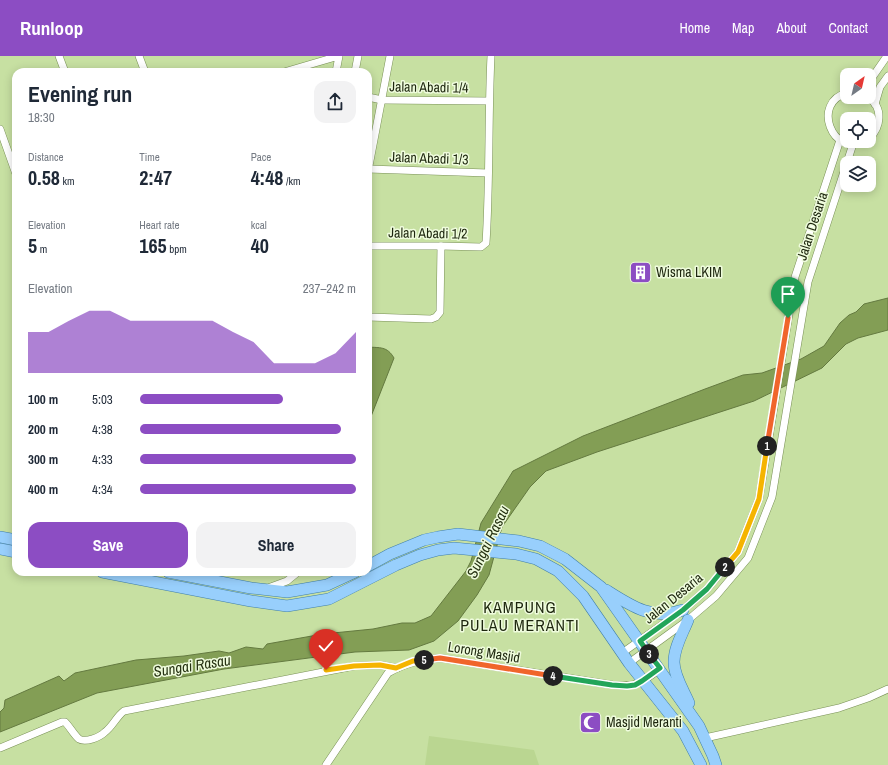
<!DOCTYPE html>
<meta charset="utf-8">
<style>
:root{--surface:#fff;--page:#f2f2f3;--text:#1f2937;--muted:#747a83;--accent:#8c4dc3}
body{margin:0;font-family:"Archivo Narrow",sans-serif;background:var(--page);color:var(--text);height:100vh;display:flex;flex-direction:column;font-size:15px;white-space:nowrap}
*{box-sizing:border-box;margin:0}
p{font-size:13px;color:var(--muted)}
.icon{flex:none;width:22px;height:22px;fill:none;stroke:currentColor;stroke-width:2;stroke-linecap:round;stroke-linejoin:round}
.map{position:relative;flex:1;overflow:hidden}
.details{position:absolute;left:12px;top:12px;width:360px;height:508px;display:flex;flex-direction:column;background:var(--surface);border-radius:12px;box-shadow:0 2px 10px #0003}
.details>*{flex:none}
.needle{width:26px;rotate:34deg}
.controls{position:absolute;left:840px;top:12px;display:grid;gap:8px}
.controls a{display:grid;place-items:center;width:36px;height:36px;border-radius:8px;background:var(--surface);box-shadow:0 2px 10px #0003;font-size:20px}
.pin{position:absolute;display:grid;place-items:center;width:34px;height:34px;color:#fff;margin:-41px -17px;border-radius:50% 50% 50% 0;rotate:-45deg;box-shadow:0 0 4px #0007}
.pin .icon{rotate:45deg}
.km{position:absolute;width:20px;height:20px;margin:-10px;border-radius:50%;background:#222;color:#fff;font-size:11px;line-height:20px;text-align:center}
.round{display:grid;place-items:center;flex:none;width:42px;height:42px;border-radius:12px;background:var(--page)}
.headline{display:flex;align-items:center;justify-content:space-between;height:68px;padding:0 16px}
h1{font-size:22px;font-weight:700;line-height:30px}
.stats{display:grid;grid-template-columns:repeat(3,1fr);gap:6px;height:68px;padding:4px 16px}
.stats div{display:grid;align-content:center}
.stats b{font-size:20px;font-weight:700}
.stats small{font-size:11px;font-weight:400}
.stats p{font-size:11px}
.chart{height:112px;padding:8px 16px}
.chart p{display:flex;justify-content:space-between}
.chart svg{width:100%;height:72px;margin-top:4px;fill:var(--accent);opacity:.7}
.primary-button{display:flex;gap:8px;margin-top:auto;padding:8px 16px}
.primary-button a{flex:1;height:46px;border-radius:12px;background:var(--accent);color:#fff;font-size:16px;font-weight:700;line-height:46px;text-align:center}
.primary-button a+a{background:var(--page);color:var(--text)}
ul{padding:0 16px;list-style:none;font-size:13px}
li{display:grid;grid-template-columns:64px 48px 1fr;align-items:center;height:30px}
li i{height:10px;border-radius:5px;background:var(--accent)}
header{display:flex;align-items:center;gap:24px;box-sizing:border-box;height:56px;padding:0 20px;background:var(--accent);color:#fff}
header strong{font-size:19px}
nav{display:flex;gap:22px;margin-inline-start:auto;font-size:14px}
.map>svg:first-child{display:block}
.built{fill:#bad691}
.water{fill:#839e55;stroke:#647a40}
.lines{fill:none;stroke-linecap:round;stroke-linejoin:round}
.street-casing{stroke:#799056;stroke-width:8}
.primary-casing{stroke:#417fa7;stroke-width:12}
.street{stroke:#fff;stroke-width:7}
.primary{stroke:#98cffc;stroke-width:11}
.split-1-casing{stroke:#fff;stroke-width:8}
.split-2-casing{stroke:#fff;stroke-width:8}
.split-3-casing{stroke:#fff;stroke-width:8}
.split-4-casing{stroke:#fff;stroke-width:8}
.split-5-casing{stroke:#fff;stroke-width:8}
.split-6-casing{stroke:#fff;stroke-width:8}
.split-1{stroke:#f0652b;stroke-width:5}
.split-2{stroke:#f5b400;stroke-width:5}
.split-3{stroke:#22a559;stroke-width:5}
.split-4{stroke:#22a559;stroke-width:5}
.split-5{stroke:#f0652b;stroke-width:5}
.split-6{stroke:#f5b400;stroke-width:5}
.labels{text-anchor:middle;stroke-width:3;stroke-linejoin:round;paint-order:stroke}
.street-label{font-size:14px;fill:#1d260e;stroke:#effcdd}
.poi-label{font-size:14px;fill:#1d260e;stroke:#effcdd;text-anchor:start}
.water-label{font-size:15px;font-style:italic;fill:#263212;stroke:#effcdd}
.quarter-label{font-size:16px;letter-spacing:1px;fill:#1d260e;stroke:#effcdd}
</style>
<header>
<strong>Runloop</strong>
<nav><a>Home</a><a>Map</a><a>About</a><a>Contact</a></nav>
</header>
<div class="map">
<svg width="888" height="709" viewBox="0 0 888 709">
<rect width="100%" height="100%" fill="#c7e0a2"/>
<polygon class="built" points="429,680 534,694 539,709 425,709"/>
<g class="water">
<polygon points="888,242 888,274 858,282 846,288 822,312 754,345 597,396 546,415 530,431 502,471 489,519 477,539 458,565 434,585 409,594 355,596 224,613 97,637 0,676 0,656 4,652 5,644 59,620 64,625 75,617 136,604 184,600 219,595 229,597 246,591 263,593 267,588 323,578 373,573 402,567 415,567 431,560 466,515 471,505 481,467 513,415 583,380 705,333 743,319 762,317 801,303 824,290 840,267 849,259 856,256 864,248"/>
<path d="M368,291C380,292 387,290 394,302L368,368Z"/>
</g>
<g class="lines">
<defs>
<g id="street">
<polyline points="59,0 65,16"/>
<polyline points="139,0 145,16"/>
<polyline points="284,16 339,0 336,16"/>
<polyline points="355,16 358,0"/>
<polyline points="869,26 887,0"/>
<path d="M847,37C811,46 832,102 865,85"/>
<polyline points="368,41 382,44 489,45"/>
<path d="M868,41C884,52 881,71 869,83"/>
<polyline points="875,48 880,31 888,20"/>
<polyline points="0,73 16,118"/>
<polyline points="368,113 488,117"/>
<polyline points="368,115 390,0"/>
<path d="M368,190H441L481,191L486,187C490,125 488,62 491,0"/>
<polyline points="368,261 431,263 436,261 440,256 441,190"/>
<polyline points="268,532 287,525 298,516"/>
<polyline points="622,597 683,554 707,533 738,496 759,443 795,221 840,84"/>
<polyline points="629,607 688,564 716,540 748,502 772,441 808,226 853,88"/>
<polyline points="705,682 839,652 868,642 888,633"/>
<path d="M0,692L62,666H65C70,671 74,679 79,683C86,687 100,681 105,676C113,670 116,661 124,655L354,610L380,609L397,612"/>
<path d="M326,709L388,617C405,607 421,604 440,602L613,629C638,631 640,627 660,613"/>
</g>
<g id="primary">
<polyline points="0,481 16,484"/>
<polyline points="0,493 16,496"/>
<polyline points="368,510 390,498 424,484 438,481 458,478 519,485 540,490 565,503 601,531 699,670 713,700 716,709"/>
<polyline points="102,516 251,545 287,550 329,543 396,509 420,499 438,494 454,492 516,498 536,503 558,515 583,540 629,607 683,675 701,709"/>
<polyline points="168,516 251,532 287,536 327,529 355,516"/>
<path d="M606,534C631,550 653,565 683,554"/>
<path d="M688,564C683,577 674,591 674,606C674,620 684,635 689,647"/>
</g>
</defs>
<use href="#street" class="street-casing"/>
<use href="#primary" class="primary-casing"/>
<use href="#street" class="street"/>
<use href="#primary" class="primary"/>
</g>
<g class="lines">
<defs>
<polyline id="split-1" points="767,390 788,262"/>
<polyline id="split-2" points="725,511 738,496 759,443 767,390"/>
<polyline id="split-3" points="649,598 640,585 683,554 707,533 725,511"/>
<polyline id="split-4" points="553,620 612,629 627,630 635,629 642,625 660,612 649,598"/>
<polyline id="split-5" points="424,604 440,602 553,620"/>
<polyline id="split-6" points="326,614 354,610 380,609 396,612 413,605 424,604"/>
</defs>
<use href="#split-1" class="split-1-casing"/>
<use href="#split-2" class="split-2-casing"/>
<use href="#split-3" class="split-3-casing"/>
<use href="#split-4" class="split-4-casing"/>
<use href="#split-5" class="split-5-casing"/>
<use href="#split-6" class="split-6-casing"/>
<use href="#split-1" class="split-1"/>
<use href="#split-2" class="split-2"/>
<use href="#split-3" class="split-3"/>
<use href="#split-4" class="split-4"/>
<use href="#split-5" class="split-5"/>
<use href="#split-6" class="split-6"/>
</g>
<defs>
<symbol id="building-square" viewBox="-11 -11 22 22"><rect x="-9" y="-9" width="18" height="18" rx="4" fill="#8c4dc3" stroke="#effcdd"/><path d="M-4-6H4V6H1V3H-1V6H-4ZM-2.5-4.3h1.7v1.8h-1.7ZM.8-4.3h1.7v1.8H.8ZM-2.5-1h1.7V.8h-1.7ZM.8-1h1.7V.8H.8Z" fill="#fff"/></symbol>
<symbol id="mosque-square" viewBox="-11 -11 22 22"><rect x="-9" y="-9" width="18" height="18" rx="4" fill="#8c4dc3" stroke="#effcdd"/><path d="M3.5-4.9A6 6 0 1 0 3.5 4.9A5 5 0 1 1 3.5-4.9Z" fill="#fff"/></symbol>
</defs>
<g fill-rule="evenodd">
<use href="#building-square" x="628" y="204" width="25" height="25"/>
<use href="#mosque-square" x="578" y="654" width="25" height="25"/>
</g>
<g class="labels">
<g class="street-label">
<text transform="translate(429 31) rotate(1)" y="5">Jalan Abadi 1/4</text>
<text transform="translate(429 102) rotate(2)" y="5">Jalan Abadi 1/3</text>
<text transform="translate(812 170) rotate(-72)" y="5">Jalan Desaria</text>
<text transform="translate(428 177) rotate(1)" y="5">Jalan Abadi 1/2</text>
<text transform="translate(673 542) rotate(-39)" y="5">Jalan Desaria</text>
<text transform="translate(484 596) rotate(9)" y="5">Lorong Masjid</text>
</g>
<g class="poi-label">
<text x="656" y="221">Wisma LKIM</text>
<text x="606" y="671">Masjid Meranti</text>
</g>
<g class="water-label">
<text transform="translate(488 486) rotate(-64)" y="5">Sungai Rasau</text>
<text transform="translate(192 610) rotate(-9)" y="5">Sungai Rasau</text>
</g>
<g class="quarter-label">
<text x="520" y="557">KAMPUNG<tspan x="520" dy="18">PULAU MERANTI</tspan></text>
</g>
</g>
</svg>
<div class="controls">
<a><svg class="needle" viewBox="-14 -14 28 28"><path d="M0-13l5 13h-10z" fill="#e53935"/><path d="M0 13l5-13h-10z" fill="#747a83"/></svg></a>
<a><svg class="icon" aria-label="locate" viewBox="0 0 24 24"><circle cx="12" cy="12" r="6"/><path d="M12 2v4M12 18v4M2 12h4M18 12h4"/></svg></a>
<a><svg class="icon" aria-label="layers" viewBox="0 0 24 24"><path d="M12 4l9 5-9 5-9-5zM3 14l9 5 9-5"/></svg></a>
</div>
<div class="pin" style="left:788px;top:262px;background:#1e9e55"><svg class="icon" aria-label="arrive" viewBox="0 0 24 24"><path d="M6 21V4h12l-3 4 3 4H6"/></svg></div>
<div class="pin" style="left:326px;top:614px;background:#d93025"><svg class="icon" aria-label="check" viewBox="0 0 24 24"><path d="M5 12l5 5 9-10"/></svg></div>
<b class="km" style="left:767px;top:390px">1</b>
<b class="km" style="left:725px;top:511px">2</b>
<b class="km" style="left:649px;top:598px">3</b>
<b class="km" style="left:553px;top:620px">4</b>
<b class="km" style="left:424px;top:604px">5</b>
<section class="details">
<div class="headline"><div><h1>Evening run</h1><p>18:30</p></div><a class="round"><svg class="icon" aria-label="share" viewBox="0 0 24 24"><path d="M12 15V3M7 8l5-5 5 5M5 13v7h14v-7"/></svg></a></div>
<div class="stats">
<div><p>Distance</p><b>0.58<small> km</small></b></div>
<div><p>Time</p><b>2:47</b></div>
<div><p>Pace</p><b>4:48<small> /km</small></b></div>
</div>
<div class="stats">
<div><p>Elevation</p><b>5<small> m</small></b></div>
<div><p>Heart rate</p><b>165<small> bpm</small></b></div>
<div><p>kcal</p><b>40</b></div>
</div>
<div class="chart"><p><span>Elevation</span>237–242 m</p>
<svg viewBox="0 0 160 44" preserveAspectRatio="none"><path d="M0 44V19L10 19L20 12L30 6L40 6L50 12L60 12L70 12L80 12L90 12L100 19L110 25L120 38L130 38L140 38L150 32L160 19V44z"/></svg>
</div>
<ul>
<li><b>100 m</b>5:03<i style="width:66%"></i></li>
<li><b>200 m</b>4:38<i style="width:93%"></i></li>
<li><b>300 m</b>4:33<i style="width:100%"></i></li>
<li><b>400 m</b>4:34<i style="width:100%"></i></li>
</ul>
<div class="primary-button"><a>Save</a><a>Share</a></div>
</section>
</div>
